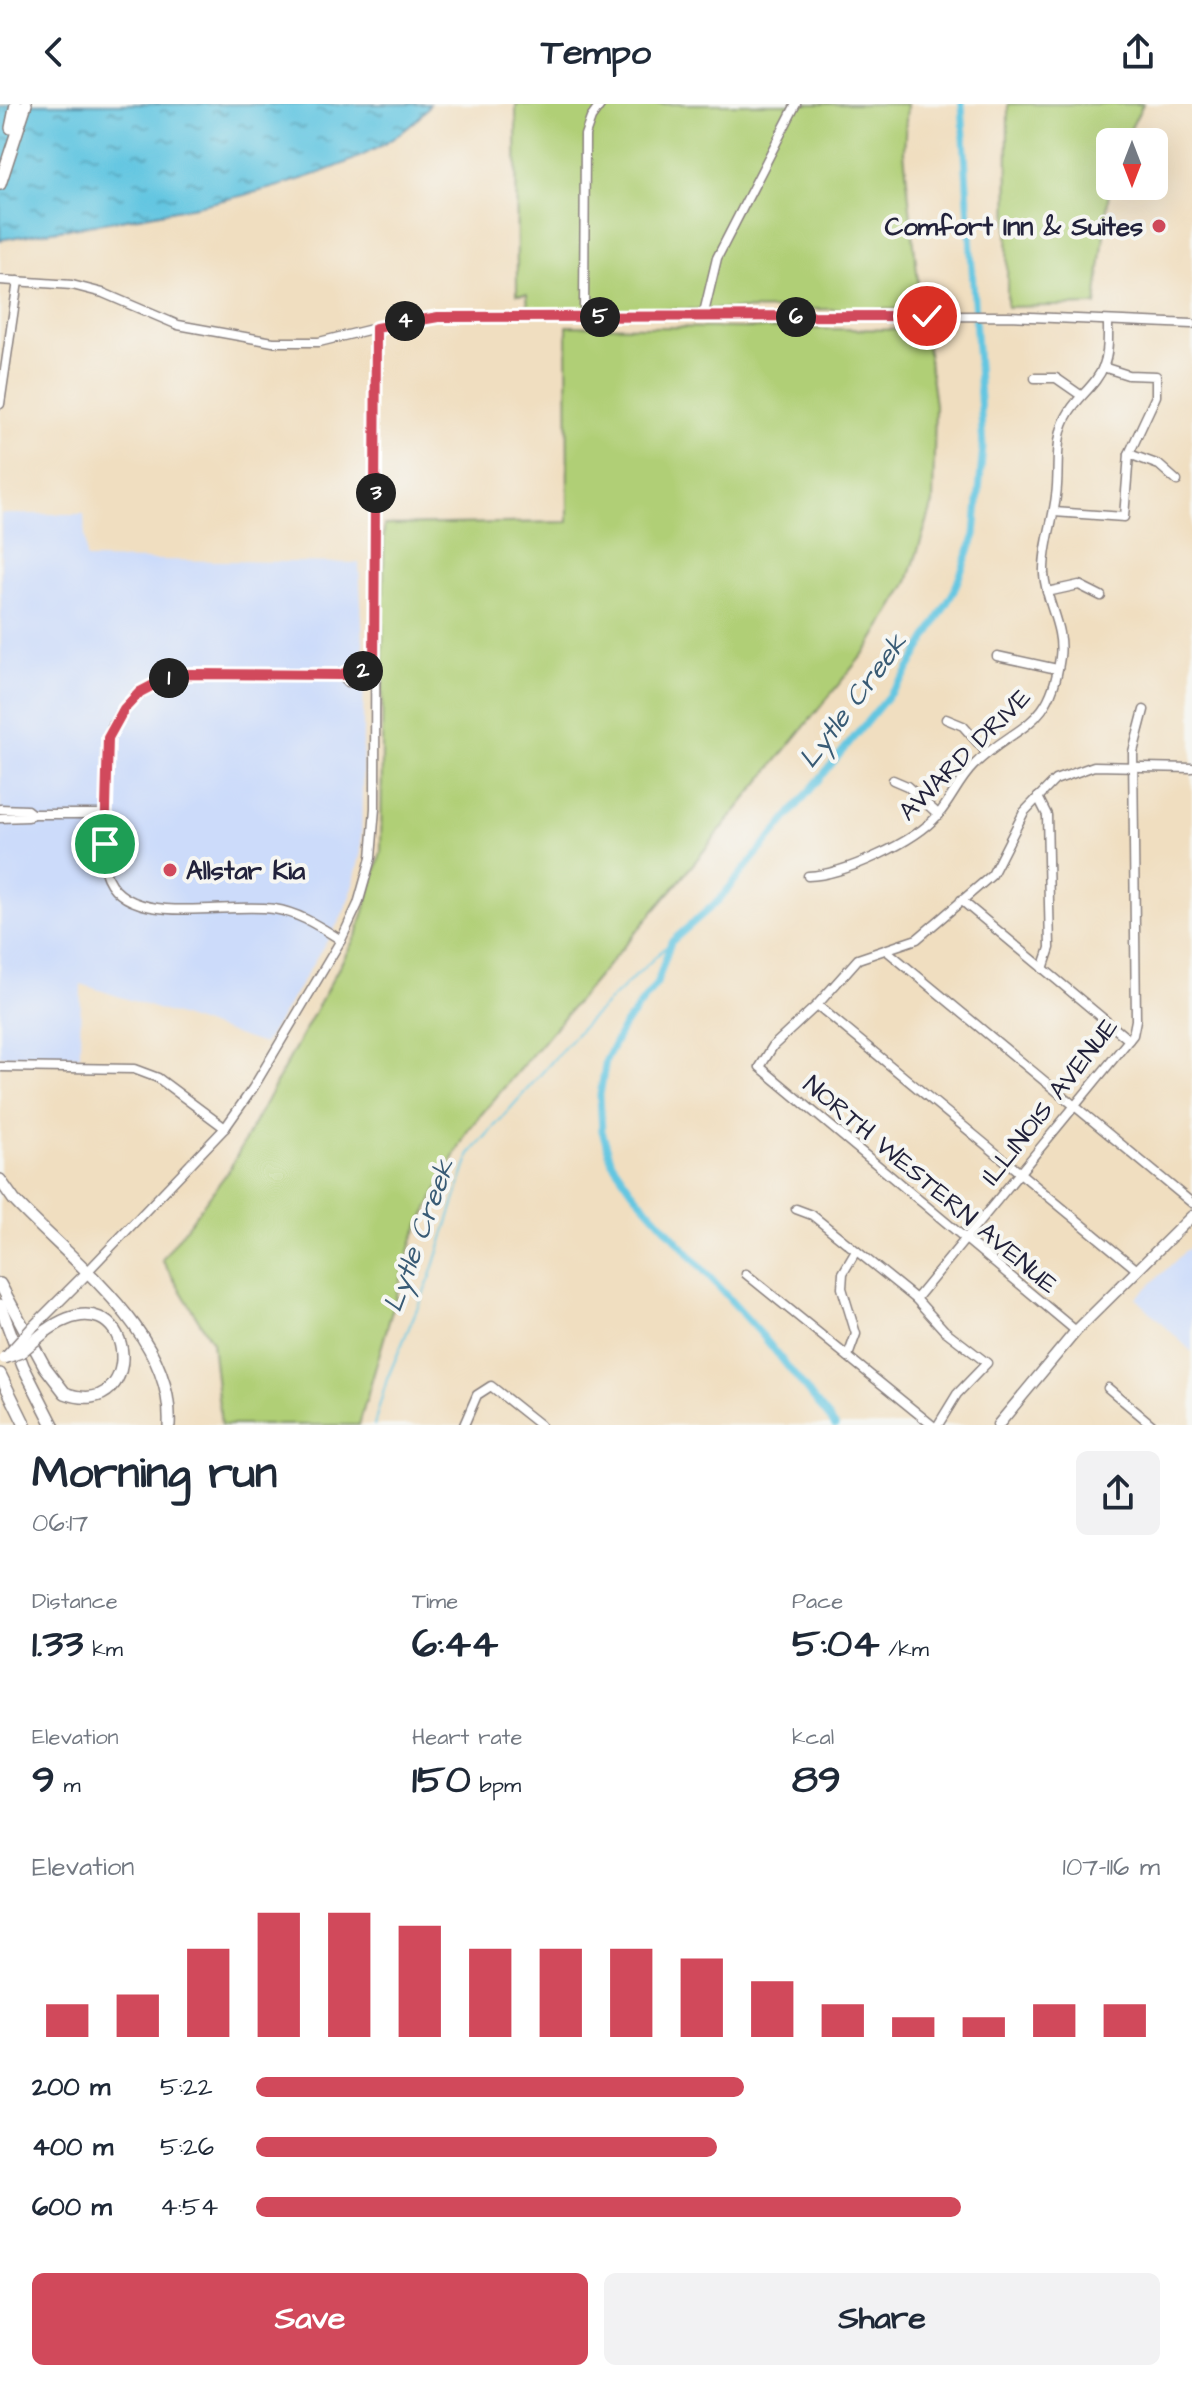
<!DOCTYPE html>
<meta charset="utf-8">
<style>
:root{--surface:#fff;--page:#f2f2f3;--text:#1f2937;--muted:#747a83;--accent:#d1495b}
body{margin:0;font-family:"Architects Daughter",sans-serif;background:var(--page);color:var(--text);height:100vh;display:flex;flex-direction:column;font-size:30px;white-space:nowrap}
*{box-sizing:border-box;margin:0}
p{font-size:26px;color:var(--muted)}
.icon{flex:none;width:44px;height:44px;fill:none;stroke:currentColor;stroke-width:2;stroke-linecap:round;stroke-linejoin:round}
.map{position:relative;height:1321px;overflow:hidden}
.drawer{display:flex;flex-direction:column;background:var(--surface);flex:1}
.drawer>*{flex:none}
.needle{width:52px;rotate:180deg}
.fabs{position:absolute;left:1096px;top:24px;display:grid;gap:16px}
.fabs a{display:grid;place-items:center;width:72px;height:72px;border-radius:12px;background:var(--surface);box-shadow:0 8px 32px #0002;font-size:40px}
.pin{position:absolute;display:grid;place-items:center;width:68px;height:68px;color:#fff;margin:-34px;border:4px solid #fff;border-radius:50%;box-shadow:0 2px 8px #0007}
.km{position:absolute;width:40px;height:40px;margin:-20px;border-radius:50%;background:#222;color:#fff;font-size:22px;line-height:40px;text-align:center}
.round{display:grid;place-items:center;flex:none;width:84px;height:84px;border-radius:12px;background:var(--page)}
.head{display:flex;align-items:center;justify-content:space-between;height:136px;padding:0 32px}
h1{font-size:44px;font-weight:800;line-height:60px}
.figures{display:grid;grid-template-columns:repeat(3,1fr);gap:12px;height:136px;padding:8px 32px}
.figures div{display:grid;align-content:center}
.figures b{font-size:40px;font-weight:800}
.figures small{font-size:22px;font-weight:400}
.figures p{font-size:22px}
.chart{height:224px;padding:16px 32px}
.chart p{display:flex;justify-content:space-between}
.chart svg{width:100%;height:144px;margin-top:8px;stroke:var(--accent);stroke-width:6}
.cta{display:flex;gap:16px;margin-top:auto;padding:16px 32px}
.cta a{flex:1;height:92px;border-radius:12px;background:var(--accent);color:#fff;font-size:32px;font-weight:800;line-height:92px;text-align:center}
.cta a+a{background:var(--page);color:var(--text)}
ul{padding:0 32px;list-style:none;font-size:26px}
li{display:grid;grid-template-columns:128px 96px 1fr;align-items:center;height:60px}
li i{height:20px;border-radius:10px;background:var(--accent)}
header{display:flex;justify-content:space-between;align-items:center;height:104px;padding:0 32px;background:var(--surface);font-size:36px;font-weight:800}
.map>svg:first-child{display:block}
.built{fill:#ccdbfa}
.green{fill:#b0cf76;stroke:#697858;stroke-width:2}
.water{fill:url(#water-ripples);stroke:#42748e;stroke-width:2}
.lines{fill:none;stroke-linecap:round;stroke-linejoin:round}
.stream{stroke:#63c6e1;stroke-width:2}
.canal{stroke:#63c6e1;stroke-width:7}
.minor-casing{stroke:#89807e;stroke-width:11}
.major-casing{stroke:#89807e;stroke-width:13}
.highway-casing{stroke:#89807e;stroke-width:14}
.minor{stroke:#fff;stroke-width:8}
.major{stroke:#fff;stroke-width:10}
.highway{stroke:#fff;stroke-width:11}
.major-bridge-casing{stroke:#89807e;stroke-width:13;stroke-linecap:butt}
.highway-bridge-casing{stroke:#89807e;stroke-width:14;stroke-linecap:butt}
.major-bridge{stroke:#fff;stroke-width:10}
.highway-bridge{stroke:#fff;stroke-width:11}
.route-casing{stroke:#fff;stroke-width:16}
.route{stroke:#d1495b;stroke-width:10}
.poi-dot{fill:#d1495b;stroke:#f6f6f2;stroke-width:3}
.labels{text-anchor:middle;stroke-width:8;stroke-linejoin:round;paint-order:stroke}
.poi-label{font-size:26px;font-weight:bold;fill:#22223b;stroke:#f6f6f2;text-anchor:end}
.street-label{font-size:26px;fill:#22223b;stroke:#f6f6f2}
.water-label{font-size:28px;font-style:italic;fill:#395b75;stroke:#f6f6f2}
</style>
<header><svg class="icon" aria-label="back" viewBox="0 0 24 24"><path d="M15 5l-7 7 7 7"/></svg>Tempo<svg class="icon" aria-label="share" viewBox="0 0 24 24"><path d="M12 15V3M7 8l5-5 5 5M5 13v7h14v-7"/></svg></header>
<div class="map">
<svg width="1192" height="1321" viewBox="0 0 1192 1321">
<defs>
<pattern id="water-ripples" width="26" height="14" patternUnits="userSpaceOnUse" patternTransform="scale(2)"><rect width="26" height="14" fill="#63c6e1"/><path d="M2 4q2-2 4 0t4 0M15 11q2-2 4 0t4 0" fill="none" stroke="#51a0b8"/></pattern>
</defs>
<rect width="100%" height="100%" fill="#f6f6f2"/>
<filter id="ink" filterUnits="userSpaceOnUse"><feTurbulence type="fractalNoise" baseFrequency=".0125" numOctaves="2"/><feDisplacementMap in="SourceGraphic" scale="16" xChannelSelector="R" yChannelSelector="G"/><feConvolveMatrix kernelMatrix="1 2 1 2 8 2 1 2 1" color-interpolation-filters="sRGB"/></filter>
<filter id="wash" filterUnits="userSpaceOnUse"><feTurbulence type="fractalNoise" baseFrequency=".006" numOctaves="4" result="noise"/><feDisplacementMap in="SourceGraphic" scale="32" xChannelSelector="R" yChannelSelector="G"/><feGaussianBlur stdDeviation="1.8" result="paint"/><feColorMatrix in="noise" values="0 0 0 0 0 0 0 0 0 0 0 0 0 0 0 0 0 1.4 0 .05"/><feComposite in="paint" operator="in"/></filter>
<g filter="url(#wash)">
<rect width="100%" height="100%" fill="#f0dec0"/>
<g class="built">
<polygon points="1,410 84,410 86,455 359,459 364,559 361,748 350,794 341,814 264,940 81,880 80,952 0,952"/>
<polygon points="1192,1141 1192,1248 1136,1194"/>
</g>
<g class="green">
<polygon points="516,0 907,0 904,48 921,205 528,206 527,190 517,190"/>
<polygon points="1008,0 1143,0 1124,38 1110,38 1110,78 1096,201 1007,203"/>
<polygon points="567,222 925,226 935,301 933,399 908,478 869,543 681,775 468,1026 413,1134 359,1321 221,1321 212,1238 162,1156 229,1066 358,828 381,748 384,421 568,418"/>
</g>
<path class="water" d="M12,0H430C369,90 104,116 0,136V3Z"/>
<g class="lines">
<polyline class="stream" points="374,1321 387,1275 431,1172 470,1050 585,920 671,838"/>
<polyline class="canal" points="835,1321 762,1231 633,1088 612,1058 602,1027 600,991 606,956 623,923 657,879 671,838 718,797 904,573 954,487 975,431 983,343 962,0"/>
</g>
</g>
<g filter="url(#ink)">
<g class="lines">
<defs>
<g id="minor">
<polyline points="0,176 72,181 103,189 178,221 273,238 319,238 413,215 438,213 1008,212 1192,220"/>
<polyline points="584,213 585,31 591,14 601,0"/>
<polyline points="703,213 717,154 796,0"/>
<polyline points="1035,274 1056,274 1079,290"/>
<polyline points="0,300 18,177"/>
<polyline points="1129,350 1159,361 1177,377"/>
<polyline points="1054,408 1124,413 1129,350 1156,292 1156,272 1128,271 1103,263"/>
<polyline points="1047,488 1079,481 1101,492"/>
<polyline points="997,552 1057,565"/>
<polyline points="341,571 347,578 367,578 374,572"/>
<polyline points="946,615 963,622 987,649"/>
<polyline points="893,676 907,682 939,711"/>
<polyline points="1038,693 1047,711 1050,844 1043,865"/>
<polyline points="0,705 27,706 32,710"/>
<polyline points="0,714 28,713 32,710 104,710"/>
<path d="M808,772C843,771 915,738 938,711C951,696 959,676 973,662C1016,619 1050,627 1060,553C1064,523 1046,499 1044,470C1043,444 1053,418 1056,392C1059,372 1056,351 1060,332C1066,297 1094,288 1104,261C1109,248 1108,232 1108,219"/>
<polyline points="961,796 1129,936"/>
<path d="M341,836C320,823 300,809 274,805C226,797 122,827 105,767L106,648L112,623L134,593L161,577L189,570L341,571C349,565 366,566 374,572"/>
<polyline points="886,846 1192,1099"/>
<polyline points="817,901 1136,1165"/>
<polyline points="0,963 134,965 158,974 225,1024"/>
<polyline points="796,1105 812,1111 916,1195 944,1226 987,1259 957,1290 938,1321"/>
<polyline points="86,1169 225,1024 253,984 341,836 358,800 371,754 375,704 376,224"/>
<polyline points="746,1170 932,1321"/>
<polyline points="916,1195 1133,931 1136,916 1133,648 1144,606"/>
<polyline points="1076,1227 760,963 773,942 817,901 858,855 917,835 992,771 1024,708 1055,676 1094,662 1192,664"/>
<polyline points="848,1252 856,1230 842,1184 843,1169 856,1147"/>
<polyline points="1108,1284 1152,1321"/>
<polyline points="464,1321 477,1291 491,1282 540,1321"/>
</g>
<g id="major">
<polyline points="32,1224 86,1170"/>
<polyline points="998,1321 1076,1227 1192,1112"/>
</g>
<g id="highway">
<polyline points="11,24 16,0"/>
<polyline points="0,80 26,0"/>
<path d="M0,1076L14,1096C72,1158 174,1229 169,1321"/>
<path d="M0,1180L45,1263L65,1289C150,1321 137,1162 46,1227"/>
<polyline points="0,1201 23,1262 53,1321"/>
<polyline points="0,1270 25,1321"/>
</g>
</defs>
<use href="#minor" class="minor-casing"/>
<use href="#major" class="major-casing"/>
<use href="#highway" class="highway-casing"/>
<use href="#minor" class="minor"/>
<use href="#major" class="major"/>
<use href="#highway" class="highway"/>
<defs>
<polyline id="major-bridge" points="6,1253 32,1224"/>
<polyline id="highway-bridge" points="4,1254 21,1248 46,1227"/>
</defs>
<use href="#major-bridge" class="major-bridge-casing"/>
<use href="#highway-bridge" class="highway-bridge-casing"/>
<use href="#major-bridge" class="major-bridge"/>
<use href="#highway-bridge" class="highway-bridge"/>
</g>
</g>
<g class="lines" filter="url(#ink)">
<defs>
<path id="route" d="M105,740L108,634L124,605L140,588L161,577L189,570L341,571C349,565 366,566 374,572L376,224L438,213L927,212"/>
</defs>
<use href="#route" class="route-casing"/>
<use href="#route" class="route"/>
</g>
<g class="poi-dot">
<circle cx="1159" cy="122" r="8"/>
<circle cx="170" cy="766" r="8"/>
</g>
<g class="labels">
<g class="poi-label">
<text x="1143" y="131">Comfort Inn &amp; Suites</text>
<text x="186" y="775" text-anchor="start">Allstar Kia</text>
</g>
<g class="street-label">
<text transform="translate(964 650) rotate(-45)" y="9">AWARD DRIVE</text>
<text transform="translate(1049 997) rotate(-52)" y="9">ILLINOIS AVENUE</text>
<text transform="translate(931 1080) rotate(40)" y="9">NORTH WESTERN AVENUE</text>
</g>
<g class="water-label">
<text transform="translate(852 596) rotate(-53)" y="10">Lytle Creek</text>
<text transform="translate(418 1131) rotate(-70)" y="10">Lytle Creek</text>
</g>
</g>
</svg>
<div class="fabs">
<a><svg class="needle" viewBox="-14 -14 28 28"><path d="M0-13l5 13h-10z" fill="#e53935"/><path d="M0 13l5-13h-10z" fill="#747a83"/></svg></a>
</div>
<div class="pin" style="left:105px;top:740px;background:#1e9e55"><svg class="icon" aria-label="arrive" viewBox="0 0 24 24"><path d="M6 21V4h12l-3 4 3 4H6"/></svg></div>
<div class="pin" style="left:927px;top:212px;background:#d93025"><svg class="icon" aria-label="check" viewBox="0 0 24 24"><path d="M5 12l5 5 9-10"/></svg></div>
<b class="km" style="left:169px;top:574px">1</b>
<b class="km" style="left:363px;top:567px">2</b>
<b class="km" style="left:376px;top:389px">3</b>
<b class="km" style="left:405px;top:217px">4</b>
<b class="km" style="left:600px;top:213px">5</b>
<b class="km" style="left:796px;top:213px">6</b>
</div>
<section class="drawer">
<div class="head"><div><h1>Morning run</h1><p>06:17</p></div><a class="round"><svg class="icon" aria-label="share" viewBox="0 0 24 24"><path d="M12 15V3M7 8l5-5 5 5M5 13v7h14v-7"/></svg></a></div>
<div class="figures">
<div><p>Distance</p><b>1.33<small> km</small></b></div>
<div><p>Time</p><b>6:44</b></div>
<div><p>Pace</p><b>5:04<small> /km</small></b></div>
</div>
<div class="figures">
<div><p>Elevation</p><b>9<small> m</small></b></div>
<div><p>Heart rate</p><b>150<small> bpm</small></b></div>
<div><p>kcal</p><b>89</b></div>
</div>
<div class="chart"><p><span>Elevation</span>107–116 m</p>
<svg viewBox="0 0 160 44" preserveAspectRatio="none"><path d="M5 44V34M15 44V31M25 44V17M35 44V6M45 44V6M55 44V10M65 44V17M75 44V17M85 44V17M95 44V20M105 44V27M115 44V34M125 44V38M135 44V38M145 44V34M155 44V34"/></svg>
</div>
<ul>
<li><b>200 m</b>5:22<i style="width:54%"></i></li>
<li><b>400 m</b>5:26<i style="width:51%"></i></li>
<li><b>600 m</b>4:54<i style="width:78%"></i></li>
</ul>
<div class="cta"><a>Save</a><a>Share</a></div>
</section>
